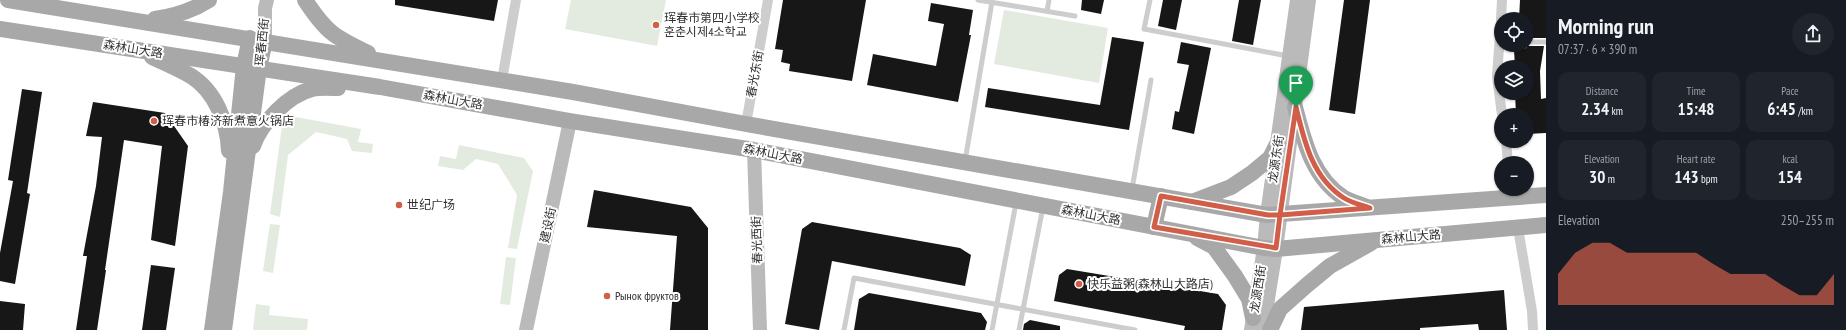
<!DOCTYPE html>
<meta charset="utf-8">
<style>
:root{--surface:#171b24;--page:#20242c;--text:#f1f3f6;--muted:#9ea1a6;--accent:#d05e49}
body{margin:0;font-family:"PT Sans Narrow","Noto Sans SC","Noto Sans KR",sans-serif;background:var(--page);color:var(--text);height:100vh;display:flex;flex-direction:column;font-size:15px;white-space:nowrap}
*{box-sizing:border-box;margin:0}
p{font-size:13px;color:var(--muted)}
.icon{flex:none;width:22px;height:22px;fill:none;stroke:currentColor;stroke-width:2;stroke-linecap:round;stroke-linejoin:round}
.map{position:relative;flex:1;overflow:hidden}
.panel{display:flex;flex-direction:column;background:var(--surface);width:300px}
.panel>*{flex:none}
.fabs{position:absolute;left:1494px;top:12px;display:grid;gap:8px}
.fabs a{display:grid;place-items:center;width:40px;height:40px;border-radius:50%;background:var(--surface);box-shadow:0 1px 3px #0004;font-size:20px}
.pin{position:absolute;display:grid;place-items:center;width:34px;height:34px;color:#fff;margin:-41px -17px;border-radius:50% 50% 50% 0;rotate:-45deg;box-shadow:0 0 4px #0007}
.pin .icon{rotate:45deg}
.round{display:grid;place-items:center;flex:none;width:42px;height:42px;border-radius:21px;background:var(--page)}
.headline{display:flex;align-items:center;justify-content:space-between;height:68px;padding:0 12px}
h1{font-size:22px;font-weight:700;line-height:30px}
.figures{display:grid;grid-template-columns:repeat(3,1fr);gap:6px;height:68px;padding:4px 12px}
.figures div{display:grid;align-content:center;border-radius:10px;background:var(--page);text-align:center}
.figures b{font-size:17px;font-weight:700}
.figures small{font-size:11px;font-weight:400}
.figures p{font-size:11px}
.chart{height:112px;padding:8px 12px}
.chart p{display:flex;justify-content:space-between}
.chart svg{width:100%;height:72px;margin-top:4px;fill:var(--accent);opacity:.7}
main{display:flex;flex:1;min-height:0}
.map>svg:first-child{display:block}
.green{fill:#e3ebe0}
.building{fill:#171717}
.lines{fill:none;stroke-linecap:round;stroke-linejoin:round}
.lane{stroke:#cdcdcd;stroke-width:5}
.street{stroke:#cdcdcd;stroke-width:10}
.secondary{stroke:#bababa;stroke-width:14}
.primary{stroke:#a8a8a8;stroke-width:16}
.route-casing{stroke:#fff;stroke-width:8}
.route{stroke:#d05e49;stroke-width:5}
.poi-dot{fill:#d05e49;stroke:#fff;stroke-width:1.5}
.labels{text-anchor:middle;stroke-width:4;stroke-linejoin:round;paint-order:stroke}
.poi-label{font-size:12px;fill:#303030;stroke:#fff;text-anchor:start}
.street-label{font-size:12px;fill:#303030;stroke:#fff}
</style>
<main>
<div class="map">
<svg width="1546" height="330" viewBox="0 0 1546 330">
<rect width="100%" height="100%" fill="#fff"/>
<g class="green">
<polygon points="571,0 666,0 657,46 565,29"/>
<polygon points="1004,10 1108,28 1099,83 994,64"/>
<polygon points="296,117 361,129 358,142 373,144 372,153 352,151 347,139 316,132 288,155 280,217 270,214 282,126"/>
<polygon points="459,145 524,158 533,171 517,249 508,248 517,195 498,164 476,159 463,170 438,166 440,156 456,159"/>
<polygon points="270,224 280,225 273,273 263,271"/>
<polygon points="506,257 516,258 510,305 500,304"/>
<polygon points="256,304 270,306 269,315 308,319 307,330 253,330"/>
</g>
<g class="building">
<polygon points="395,0 498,0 494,21 395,5"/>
<polygon points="783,0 866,0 852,81 789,71 790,64 781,62 783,50 775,49"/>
<polygon points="1082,0 1104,0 1101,14 1081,10"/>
<polygon points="1163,0 1182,0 1176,30 1158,26"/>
<polygon points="1239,0 1261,0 1253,45 1232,41"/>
<polygon points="1344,0 1370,0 1355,114 1329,110"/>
<polygon points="1520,0 1546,0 1546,38 1527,38 1527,19 1519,19"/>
<polygon points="931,3 973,10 969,35 971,35 958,102 867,85 873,54 936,66 944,24 928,21"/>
<polygon points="1112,37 1144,42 1129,130 985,107 988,88 1100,105"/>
<polygon points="1181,42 1211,48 1194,134 1172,129 1175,111 1179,112 1189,65 1177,63"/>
<polygon points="1527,46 1544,46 1540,71 1541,99 1546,98 1546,133 1527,134 1527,115 1516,115 1515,93 1527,93 1527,67 1515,67 1514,50 1527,48"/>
<polygon points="22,89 42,92 27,193 30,194 15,284 0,281 0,253 13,181 8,180"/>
<polygon points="93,102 165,113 188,146 175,246 151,240 162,146 124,140 105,270 106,270 97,330 76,330 87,256 83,256 96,186 102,137 86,136"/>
<polygon points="594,190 691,207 708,228 708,330 670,330 677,236 587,227"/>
<polygon points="812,222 960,248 971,255 965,286 832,261 819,330 785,324 802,229"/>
<polygon points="151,265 175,268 166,330 142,330"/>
<polygon points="1067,269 1218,294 1226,305 1222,330 1184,330 1185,326 1054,301 1059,275"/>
<polygon points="1504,290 1507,330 1479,330 1478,324 1420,328 1420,330 1301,330 1304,307"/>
<polygon points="869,293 981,313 987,322 985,330 854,330 859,299"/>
<polygon points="0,301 25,304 23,330 0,330"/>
<polygon points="1030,320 1060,326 1060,330 1023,330 1024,324"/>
</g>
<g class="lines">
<g class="lane">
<polyline points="978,0 1075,16"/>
<polyline points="1150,0 1144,29 1288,56"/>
<polyline points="1047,11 1049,0"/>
<polyline points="1527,42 1546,42"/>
<polyline points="965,161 992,2"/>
<polyline points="1132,189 1151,80"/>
<polyline points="844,330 854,278 1135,330"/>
<polyline points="992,330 1016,203"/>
<polyline points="1019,330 1043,207"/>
</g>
<g class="street">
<polyline points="1501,19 1502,0"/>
<polyline points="1501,21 1497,76 1502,115"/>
<polyline points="502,80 516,0"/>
<polyline points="746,124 768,0"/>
<polyline points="1506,141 1508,163"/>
<polyline points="1518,228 1532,311 1533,330"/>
</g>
<g class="secondary">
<polyline points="265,41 265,8 267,0"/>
<polyline points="754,150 760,330"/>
<polyline points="526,330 570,121"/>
<polyline points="1251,330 1264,248 1267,215 1297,0"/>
<polyline points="1263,330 1276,249 1309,0"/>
</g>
<g class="primary">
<polyline points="8,0 573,92 746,124 1267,215 1546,195"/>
<path d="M305,0C326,32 334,37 368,53"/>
<path d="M155,19C175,16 192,11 209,0"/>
<polyline points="0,29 380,87 570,121 754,150 1264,248 1276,249 1546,225"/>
<path d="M152,57C165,63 179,69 191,76C215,91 228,123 229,151"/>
<path d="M1295,107C1304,141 1312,177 1344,198C1351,202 1360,204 1367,207"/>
<path d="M253,146C261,123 288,95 312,89C320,87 330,88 338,88"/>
<polyline points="1192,202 1231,187 1252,173 1270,158 1278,142"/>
<polyline points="1154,227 1161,196"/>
<polyline points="1197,238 1214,247 1235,276 1249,299 1253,318"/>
<polyline points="212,330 231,192 244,66 250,38"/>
<polyline points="224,330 259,68 265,41"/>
<polyline points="1270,330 1280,309 1307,285 1330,266 1371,243"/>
</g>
</g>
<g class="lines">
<defs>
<path id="route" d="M1296,107L1280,215H1268L1161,196L1154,227L1276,248L1280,215L1370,208C1362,205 1352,203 1344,198C1312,178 1304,140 1296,107"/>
</defs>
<use href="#route" class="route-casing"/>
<use href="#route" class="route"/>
</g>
<g class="poi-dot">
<circle cx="656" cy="25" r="4"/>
<circle cx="154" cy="121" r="4"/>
<circle cx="399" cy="205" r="4"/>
<circle cx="1079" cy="284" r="4"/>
<circle cx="607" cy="296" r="4"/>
</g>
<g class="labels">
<g class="poi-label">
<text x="664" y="22">珲春市第四小学校<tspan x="664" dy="14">훈춘시제4소학교</tspan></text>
<text x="162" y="125">珲春市椿济新煮意火锅店</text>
<text x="407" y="209">世纪广场</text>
<text x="1087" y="288">快乐益粥(森林山大路店)</text>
<text x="615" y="300">Рынок фруктов</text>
</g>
<g class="street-label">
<text transform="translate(262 42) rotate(-84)" y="4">珲春西街</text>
<text transform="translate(133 49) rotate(9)" y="4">森林山大路</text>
<text transform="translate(755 74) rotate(-80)" y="4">春光东街</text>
<text transform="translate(453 100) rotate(10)" y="4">森林山大路</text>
<text transform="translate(773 154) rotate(11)" y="4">森林山大路</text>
<text transform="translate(1276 159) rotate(-82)" y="4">龙源东街</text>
<text transform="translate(1091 215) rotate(11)" y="4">森林山大路</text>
<text transform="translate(548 225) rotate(-78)" y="4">建设街</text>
<text transform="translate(1411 237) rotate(-5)" y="4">森林山大路</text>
<text transform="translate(757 240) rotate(-92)" y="4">春光西街</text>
<text transform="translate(1258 289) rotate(-81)" y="4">龙源西街</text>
</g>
</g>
</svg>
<div class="fabs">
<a><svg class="icon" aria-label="locate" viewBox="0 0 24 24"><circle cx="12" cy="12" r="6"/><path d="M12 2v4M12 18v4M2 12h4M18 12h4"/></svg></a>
<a><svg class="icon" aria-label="layers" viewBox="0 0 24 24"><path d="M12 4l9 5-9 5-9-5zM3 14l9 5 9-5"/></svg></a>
<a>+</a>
<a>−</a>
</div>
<div class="pin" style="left:1296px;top:107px;background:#1e9e55"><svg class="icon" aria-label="arrive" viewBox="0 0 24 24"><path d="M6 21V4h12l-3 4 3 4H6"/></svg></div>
</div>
<section class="panel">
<div class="headline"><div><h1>Morning run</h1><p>07:37 · 6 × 390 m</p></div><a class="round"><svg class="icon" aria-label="share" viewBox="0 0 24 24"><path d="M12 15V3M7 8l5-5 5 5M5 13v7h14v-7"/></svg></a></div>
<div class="figures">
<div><p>Distance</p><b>2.34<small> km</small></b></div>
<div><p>Time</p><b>15:48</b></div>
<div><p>Pace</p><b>6:45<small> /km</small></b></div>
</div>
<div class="figures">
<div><p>Elevation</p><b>30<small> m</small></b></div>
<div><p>Heart rate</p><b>143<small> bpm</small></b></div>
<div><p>kcal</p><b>154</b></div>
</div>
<div class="chart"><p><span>Elevation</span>250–255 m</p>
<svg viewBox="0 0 160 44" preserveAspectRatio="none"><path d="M0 44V25L10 12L20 6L30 6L40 12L50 12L60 12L70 12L80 12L90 19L100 25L110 25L120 25L130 32L140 38L150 38L160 25V44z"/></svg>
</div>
</section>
</main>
